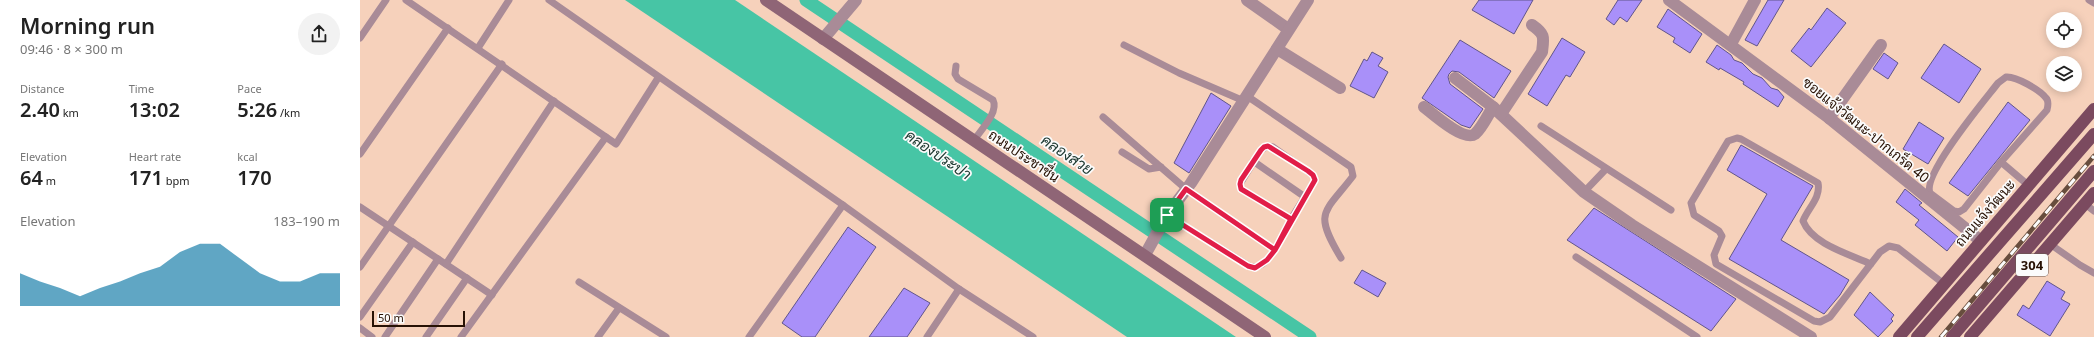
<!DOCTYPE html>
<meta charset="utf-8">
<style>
:root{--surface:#fff;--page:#f2f2f2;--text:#222;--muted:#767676;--accent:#1e81ac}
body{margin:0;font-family:"Noto Sans",Sarabun,sans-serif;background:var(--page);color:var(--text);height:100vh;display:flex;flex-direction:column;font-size:15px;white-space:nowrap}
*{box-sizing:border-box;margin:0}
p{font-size:13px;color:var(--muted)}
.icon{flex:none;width:22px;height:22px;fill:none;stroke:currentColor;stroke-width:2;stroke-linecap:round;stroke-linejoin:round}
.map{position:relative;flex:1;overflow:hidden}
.sheet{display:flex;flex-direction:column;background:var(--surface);width:360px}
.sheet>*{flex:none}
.buttons{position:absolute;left:1686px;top:12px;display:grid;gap:8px}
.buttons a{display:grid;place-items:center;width:36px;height:36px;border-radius:50%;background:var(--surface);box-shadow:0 2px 10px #0003;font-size:20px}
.scale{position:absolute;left:12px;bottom:10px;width:93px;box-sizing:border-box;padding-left:4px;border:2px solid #271104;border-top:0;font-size:11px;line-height:14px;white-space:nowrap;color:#271104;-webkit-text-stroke:3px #fbfbfb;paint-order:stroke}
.pin{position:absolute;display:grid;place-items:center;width:34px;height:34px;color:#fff;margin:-17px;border-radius:8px;box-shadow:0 2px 6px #0006}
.round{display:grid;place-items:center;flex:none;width:42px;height:42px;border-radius:21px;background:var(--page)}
.head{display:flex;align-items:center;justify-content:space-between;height:68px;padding:0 20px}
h1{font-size:22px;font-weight:600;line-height:30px}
.figures{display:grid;grid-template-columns:repeat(3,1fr);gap:6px;height:68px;padding:4px 20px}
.figures div{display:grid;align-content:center}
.figures b{font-size:20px;font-weight:600}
.figures small{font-size:11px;font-weight:400}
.figures p{font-size:11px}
.chart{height:112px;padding:8px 20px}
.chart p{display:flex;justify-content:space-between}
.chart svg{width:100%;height:72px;margin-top:4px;fill:var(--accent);opacity:.7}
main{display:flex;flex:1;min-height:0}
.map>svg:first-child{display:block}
.water{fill:#47c5a5}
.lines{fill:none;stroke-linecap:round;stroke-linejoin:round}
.canal{stroke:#47c5a5;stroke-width:13}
.building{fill:#a990f9;stroke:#61558b}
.lane{stroke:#a98b97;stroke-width:7}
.street{stroke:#a98b97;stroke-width:12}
.secondary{stroke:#8f6576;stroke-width:12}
.primary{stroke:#7b4a5f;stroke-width:12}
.rail-casing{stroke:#674d3d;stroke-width:4.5}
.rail{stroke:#fbfbfb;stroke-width:3;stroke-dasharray:9;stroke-linecap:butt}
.route-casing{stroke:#fff;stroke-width:8}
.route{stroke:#e11d48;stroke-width:5}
.labels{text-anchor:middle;stroke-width:3.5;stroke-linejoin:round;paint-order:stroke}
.shield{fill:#fbfbfb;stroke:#67574e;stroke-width:1}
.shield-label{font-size:13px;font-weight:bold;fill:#271104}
.street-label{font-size:14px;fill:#271104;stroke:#fbfbfb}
.water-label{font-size:15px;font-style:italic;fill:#203b33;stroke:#fbfbfb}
</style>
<main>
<section class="sheet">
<div class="head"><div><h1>Morning run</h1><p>09:46 · 8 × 300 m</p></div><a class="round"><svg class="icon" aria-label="share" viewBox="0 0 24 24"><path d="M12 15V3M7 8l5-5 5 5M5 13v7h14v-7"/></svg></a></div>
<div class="figures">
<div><p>Distance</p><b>2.40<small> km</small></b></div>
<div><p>Time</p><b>13:02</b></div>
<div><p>Pace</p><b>5:26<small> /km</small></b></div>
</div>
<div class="figures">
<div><p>Elevation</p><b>64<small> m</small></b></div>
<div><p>Heart rate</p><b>171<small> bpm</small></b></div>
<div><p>kcal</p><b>170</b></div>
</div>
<div class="chart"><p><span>Elevation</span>183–190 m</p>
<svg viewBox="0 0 160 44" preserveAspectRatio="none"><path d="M0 44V24L10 29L20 33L30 38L40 33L50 29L60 24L70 20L80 11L90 6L100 6L110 15L120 24L130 29L140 29L150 24L160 24V44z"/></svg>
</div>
</section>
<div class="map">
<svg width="1734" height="337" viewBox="0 0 1734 337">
<rect width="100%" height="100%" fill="#f6d1bb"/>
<polygon class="water" points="265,0 375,0 876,337 767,337"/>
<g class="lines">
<polyline class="canal" points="446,0 950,337"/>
</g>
<g class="building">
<polygon points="1119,0 1173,0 1154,34 1112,10"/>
<polygon points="1258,0 1282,0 1267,22 1260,17 1254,25 1246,19"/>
<polygon points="1408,0 1424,0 1397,46 1385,40"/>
<polygon points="1467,8 1486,23 1451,67 1431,51 1449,28 1451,30"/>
<polygon points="1308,9 1342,34 1330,53 1313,42 1315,38 1297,27"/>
<polygon points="1202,38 1225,52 1210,77 1206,75 1187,106 1168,94"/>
<polygon points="1100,40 1151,71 1134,98 1099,72 1092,71 1089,74 1088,77 1090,84 1123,109 1110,128 1101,125 1062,98"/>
<polygon points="1584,44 1621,69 1599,103 1561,78"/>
<polygon points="1357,45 1371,55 1374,60 1382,63 1393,74 1402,78 1411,88 1418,90 1424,97 1418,107 1383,84 1384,82 1360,68 1359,70 1346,62"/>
<polygon points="1012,52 1023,58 1018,66 1028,72 1014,98 990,86 1004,59 1007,61"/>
<polygon points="1524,53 1538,63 1528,79 1513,69"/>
<polygon points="851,93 871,106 829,173 814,163"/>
<polygon points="1648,102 1670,120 1608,196 1589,183"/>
<polygon points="1559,122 1584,138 1568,164 1543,149"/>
<polygon points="1381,145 1453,186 1421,240 1489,280 1480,295 1464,314 1369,259 1407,194 1367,170"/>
<polygon points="1545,189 1562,203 1559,205 1598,237 1587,251 1555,225 1559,220 1536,202"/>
<polygon points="1234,208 1376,299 1351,331 1207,240"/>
<polygon points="488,227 516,247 455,337 442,337 422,323"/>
<polygon points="1002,270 1026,283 1018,297 994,283"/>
<polygon points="1687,281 1705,292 1701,299 1710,304 1690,336 1657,315 1663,305 1669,309"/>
<polygon points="544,288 570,303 547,337 509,337"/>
<polygon points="1510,292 1534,315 1531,319 1533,321 1518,337 1494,315"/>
</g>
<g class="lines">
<g class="lane">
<polyline points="46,0 256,144 298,78"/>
<polyline points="189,0 483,205 599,289 673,337"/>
<polyline points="1729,0 1734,3"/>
<polyline points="0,38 26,0"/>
<polyline points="764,45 819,73 884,101"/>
<polyline points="118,48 149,0"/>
<path d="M596,66L595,74L598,79L633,100C639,112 621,130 614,140"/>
<path d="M1646,77C1656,76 1680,90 1686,98C1689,101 1688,106 1687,110L1641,162L1604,209L1599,212L1594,211L1570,193C1562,174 1625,100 1638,83Z"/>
<path d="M887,96L991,167L993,176C964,214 953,211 981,258"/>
<path d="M743,117L826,189L915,250C907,260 901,270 889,266L807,215"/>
<polyline points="1181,126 1311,210"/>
<polygon points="908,146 913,147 953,175 955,180 952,185 931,219 881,189 880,184 901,150"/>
<polyline points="762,152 789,169 801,167"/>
<polyline points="0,154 88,28"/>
<polyline points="893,161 945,197"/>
<polyline points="1641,162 1668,185"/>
<polyline points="1224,192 1246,169"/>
<polyline points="1725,204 1734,211"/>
<polyline points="0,207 132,295"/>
<polyline points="1690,244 1720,265 1734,273"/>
<polyline points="915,250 931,219"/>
<polyline points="1216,257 1337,337"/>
<polyline points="86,264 194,101"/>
<path d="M1511,264C1489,254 1452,244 1443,221C1448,208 1461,198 1458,183L1381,139L1377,138L1368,141L1331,203L1334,215L1359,231L1362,236L1354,255L1356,264L1454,321L1460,322L1470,317L1520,252L1529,246L1538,248L1584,284"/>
<polyline points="0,267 142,64"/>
<polyline points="219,282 306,337"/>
<polyline points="0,317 53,242"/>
<polyline points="0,328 12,337"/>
<polyline points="25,337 78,259"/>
<polyline points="66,337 107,278"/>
<polyline points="101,337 246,137"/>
<polyline points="238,337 259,308"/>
<polyline points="389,337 483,205"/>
<polyline points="567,337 599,289"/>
</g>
<g class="street">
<polyline points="887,0 928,29"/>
<polyline points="1309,0 1469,118 1621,241"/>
<polyline points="463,39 496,0"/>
<polyline points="1371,44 1395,0"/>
<polyline points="917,49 980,88"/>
<polyline points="1095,78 1133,107"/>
<path d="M1064,107C1073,114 1104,142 1115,134C1122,128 1128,115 1133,107L1224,192L1272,225L1451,337"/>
<path d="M1141,114L1182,52C1184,37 1185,34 1172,25"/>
<polyline points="1469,118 1521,45"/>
<polyline points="785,255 807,215 831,183 948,0"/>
</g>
<polyline class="secondary" points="406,0 905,337"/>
<g class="primary">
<polyline points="1539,337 1734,109"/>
<polyline points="1557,337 1734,134"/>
<polyline points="1592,337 1734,171"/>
<polyline points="1610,337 1734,193"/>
</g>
<defs>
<polyline id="rail" points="1581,337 1734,156"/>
</defs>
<use href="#rail" class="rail-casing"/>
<use href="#rail" class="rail"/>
</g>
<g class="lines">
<defs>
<polyline id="route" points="807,215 888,266 895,268 907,260 915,250 955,180 953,175 948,171 908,146 904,147 901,150 881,180 880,184 881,189 931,219 915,250 826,189 807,215"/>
</defs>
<use href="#route" class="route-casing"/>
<use href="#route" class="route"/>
</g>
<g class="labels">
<rect class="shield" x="1656" y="254" width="32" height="22" rx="3"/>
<g class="shield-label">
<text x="1672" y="270">304</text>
</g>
<g class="street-label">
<text transform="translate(1506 130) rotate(39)" y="5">ซอยแจ้งวัฒนะ-ปากเกร็ด 40</text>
<text transform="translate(664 156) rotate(34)" y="5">ถนนประชาชื่น</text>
<text transform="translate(1625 213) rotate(-49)" y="5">ถนนแจ้งวัฒนะ</text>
</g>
<g class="water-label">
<text transform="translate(578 155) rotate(34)" y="5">คลองประปา</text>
<text transform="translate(707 155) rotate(34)" y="5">คลองส่วย</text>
</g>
</g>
</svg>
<div class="buttons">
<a><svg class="icon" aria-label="locate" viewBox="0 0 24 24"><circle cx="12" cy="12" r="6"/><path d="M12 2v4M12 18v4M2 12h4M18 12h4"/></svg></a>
<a><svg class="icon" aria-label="layers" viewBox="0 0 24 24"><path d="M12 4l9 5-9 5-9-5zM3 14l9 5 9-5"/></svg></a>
</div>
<div class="scale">50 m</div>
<div class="pin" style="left:807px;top:215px;background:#1e9e55"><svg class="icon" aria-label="arrive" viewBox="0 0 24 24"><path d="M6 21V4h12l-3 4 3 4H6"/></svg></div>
</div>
</main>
